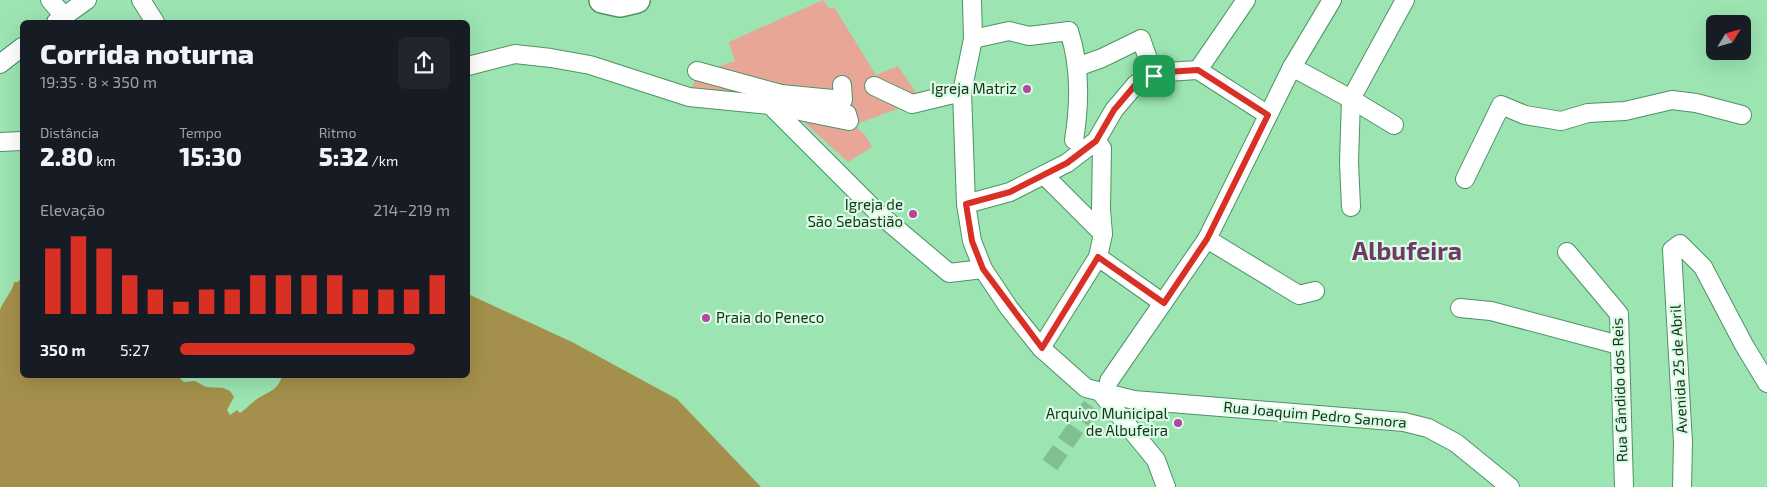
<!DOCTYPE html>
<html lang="pt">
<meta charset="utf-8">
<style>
:root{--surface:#171b24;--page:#20242c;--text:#f1f3f6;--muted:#9ea1a6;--accent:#d93025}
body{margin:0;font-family:"Exo 2",sans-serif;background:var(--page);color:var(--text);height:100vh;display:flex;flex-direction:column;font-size:19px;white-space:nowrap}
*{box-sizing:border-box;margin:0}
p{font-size:16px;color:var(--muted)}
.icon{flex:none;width:28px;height:28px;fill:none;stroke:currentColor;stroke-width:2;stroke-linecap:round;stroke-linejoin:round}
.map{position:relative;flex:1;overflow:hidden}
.sheet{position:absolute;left:20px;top:20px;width:450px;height:358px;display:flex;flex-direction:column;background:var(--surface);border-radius:8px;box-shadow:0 5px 20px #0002}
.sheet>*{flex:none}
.needle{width:32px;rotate:53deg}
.fabs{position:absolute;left:1706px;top:15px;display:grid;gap:10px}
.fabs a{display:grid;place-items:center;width:45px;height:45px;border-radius:8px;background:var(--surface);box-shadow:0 5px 20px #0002;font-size:25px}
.pin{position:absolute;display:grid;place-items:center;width:42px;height:42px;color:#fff;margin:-21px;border-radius:10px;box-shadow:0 2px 8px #0006}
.round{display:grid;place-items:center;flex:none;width:52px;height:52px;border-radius:8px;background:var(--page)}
.summary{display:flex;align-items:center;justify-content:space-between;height:85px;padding:0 20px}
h1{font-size:28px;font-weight:800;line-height:38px}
.figures{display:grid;grid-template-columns:repeat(3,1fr);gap:8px;height:85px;padding:5px 20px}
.figures div{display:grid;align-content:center}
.figures b{font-size:25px;font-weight:800}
.figures small{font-size:14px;font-weight:400}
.figures p{font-size:14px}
.chart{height:140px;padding:10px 20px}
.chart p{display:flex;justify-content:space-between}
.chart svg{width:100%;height:90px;margin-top:5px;stroke:var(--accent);stroke-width:6}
ul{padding:0 20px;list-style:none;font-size:16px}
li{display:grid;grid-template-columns:80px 60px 1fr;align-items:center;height:38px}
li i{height:12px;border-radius:6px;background:var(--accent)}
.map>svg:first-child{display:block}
.green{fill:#e8a696}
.water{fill:#a4904c}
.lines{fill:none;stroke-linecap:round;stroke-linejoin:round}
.street-tunnel{stroke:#81c095;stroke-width:18;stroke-dasharray:18 9;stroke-linecap:butt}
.street-casing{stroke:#4d9365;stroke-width:20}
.secondary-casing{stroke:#4d9365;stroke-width:28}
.street{stroke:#fff;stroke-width:18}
.secondary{stroke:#fff;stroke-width:25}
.route-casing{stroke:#fff;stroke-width:10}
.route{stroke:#d93025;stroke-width:6}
.poi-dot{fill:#b345a4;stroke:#d9fce2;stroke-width:2}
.labels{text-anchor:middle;stroke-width:4.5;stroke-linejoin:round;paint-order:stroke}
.poi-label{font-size:15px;fill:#15321f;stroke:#d9fce2;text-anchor:end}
.street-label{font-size:15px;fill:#15321f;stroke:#d9fce2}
.town-label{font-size:25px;font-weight:bold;fill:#703967;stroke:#d9fce2}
</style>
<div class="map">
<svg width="1767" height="487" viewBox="0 0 1767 487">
<rect width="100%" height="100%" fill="#9ce4b2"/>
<polygon class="green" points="823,0 830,9 834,7 876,75 898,66 921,100 854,125 865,135 872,147 848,162 774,95 691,89 698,74 735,61 729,42"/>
<path class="water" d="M22,277V375H176L184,382L195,381L206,387L223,388L230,391L234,397L227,410L230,415L237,410L240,413C247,408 253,401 260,397C271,391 279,389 282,375H468V294L572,342L677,399L761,487H0V310C4,299 12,293 14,282H18Z"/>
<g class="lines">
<polyline class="street-tunnel" points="1050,465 1108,382"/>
<defs>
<g id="street">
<polyline points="50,0 64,16"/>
<polyline points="141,0 155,22"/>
<polyline points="972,0 973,39 962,92 966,204 972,241 983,269 1009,308 1041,348 1086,388 1134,400 1404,422 1428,428 1456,443 1510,487"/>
<polyline points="56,22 87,0"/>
<path d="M973,39L1009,31L1029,36L1069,31C1081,67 1080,103 1074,140"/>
<polyline points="0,64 22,47"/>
<polyline points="468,66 515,54 551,58 590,65 689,97 770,105 878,213 949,273 983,269"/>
<polyline points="1077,67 1102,58 1141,39 1154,76"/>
<polyline points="1292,67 1351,99 1394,125"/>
<polyline points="1198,70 1246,0"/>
<polyline points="697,71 781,94"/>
<polyline points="874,86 912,104 962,92"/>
<polyline points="770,105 849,121 847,114 790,101 781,94 843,100 842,85"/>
<polyline points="1096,141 1102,148 1101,209 1103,234 1098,257"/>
<polyline points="0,142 22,141"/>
<polyline points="1044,175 1103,234"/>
<polyline points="1465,179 1501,105 1525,115 1561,121 1588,113 1625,111 1672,100 1696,103 1742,115"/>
<polyline points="966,204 1010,192 1067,163 1096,141 1114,110 1136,84 1166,72 1198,70 1268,115"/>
<polyline points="1351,207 1349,162 1351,99 1405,0"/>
<polyline points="1207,239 1299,295 1315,291"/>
<polyline points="1567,252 1619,314 1624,487"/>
<polyline points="1460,308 1491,311 1619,345"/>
<polyline points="1041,348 1098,257 1163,303"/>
<polyline points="1109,381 1207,239 1292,67 1332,0"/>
<polyline points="1101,393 1156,460 1166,487"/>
<polyline points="1682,487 1683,443 1672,250 1680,244 1703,267 1744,345 1767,383"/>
</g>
<polyline id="secondary" points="602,0 620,4 637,0"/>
</defs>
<use href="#street" class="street-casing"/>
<use href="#secondary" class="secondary-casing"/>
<use href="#street" class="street"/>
<use href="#secondary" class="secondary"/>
</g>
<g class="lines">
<defs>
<polygon id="route" points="1198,70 1268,115 1207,239 1164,303 1098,257 1042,348 983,269 972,241 966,204 1010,192 1067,163 1096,141 1114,110 1136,84 1166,72"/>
</defs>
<use href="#route" class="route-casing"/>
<use href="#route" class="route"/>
</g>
<g class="poi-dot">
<circle cx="1027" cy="89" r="5"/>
<circle cx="913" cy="214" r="5"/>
<circle cx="706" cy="318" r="5"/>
<circle cx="1178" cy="423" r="5"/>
</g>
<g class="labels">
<g class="poi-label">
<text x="1017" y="94">Igreja Matriz</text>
<text x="903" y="210">Igreja de<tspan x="903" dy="17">São Sebastião</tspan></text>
<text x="716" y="323" text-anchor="start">Praia do Peneco</text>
<text x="1168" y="419">Arquivo Municipal<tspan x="1168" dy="17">de Albufeira</tspan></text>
</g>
<g class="street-label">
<text transform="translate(1679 369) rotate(-93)" y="5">Avenida 25 de Abril</text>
<text transform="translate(1620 390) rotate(-92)" y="5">Rua Cândido dos Reis</text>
<text transform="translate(1315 415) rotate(5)" y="5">Rua Joaquim Pedro Samora</text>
</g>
<g class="town-label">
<text x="1407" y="260">Albufeira</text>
</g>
</g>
</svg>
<div class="fabs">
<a><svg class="needle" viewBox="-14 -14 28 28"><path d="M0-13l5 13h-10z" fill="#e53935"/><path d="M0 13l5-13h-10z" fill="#9ea1a6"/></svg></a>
</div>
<div class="pin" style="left:1154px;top:76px;background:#1e9e55"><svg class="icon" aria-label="arrive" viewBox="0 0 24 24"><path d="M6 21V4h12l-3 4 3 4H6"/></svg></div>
<section class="sheet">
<div class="summary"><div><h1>Corrida noturna</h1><p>19:35 · 8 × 350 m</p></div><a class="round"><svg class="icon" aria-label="share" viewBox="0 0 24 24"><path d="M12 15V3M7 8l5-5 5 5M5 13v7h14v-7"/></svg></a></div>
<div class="figures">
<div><p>Distância</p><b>2.80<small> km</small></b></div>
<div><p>Tempo</p><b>15:30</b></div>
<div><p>Ritmo</p><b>5:32<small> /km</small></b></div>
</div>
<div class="chart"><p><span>Elevação</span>214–219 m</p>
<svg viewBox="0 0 160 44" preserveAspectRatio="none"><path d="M5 44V12M15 44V6M25 44V12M35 44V25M45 44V32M55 44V38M65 44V32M75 44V32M85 44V25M95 44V25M105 44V25M115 44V25M125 44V32M135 44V32M145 44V32M155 44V25"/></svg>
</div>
<ul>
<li><b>350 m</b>5:27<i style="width:87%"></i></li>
</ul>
</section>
</div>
